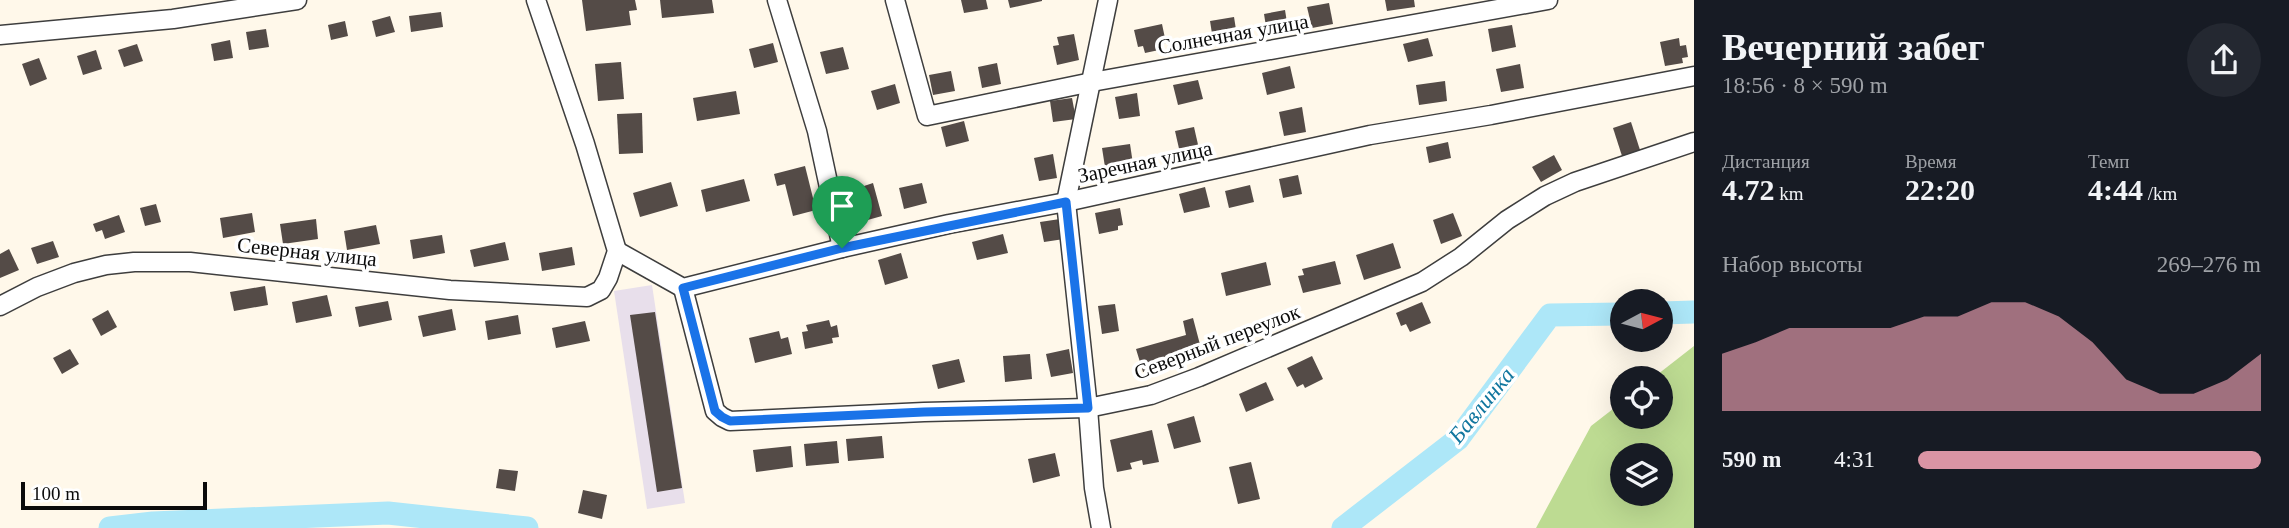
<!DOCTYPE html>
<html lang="ru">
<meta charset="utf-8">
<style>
:root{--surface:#171b24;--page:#242831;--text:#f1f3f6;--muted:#9ea1a6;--accent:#da94a4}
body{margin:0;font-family:Georgia,serif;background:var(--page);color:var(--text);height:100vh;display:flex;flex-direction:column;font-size:26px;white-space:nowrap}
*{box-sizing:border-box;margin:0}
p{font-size:23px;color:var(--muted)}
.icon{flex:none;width:38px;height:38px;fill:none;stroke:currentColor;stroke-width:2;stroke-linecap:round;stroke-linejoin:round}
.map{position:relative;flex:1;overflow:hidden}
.drawer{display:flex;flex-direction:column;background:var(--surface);width:595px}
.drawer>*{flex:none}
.needle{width:46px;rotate:83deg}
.controls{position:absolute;left:1610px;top:289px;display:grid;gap:14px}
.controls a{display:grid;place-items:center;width:63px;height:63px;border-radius:50%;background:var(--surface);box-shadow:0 7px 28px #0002;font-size:35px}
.scale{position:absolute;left:21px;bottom:18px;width:186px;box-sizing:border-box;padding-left:7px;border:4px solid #0b0b0b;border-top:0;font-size:19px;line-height:24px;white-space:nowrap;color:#0b0b0b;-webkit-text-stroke:5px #fff;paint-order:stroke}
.pin{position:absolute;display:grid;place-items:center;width:60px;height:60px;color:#fff;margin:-72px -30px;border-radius:50% 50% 50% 0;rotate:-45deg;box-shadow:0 0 7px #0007}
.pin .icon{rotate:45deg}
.round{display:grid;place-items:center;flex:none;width:74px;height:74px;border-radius:37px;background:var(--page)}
.head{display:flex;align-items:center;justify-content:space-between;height:119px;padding:0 28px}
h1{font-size:38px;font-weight:700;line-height:52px}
.metrics{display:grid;grid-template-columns:repeat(3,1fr);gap:10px;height:119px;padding:7px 28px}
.metrics div{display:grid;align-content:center}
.metrics b{font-size:30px;font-weight:700}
.metrics small{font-size:19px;font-weight:400}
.metrics p{font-size:19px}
.chart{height:196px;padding:14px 28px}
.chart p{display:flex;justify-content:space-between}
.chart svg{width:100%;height:126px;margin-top:7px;fill:var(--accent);opacity:.7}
ul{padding:0 28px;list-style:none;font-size:23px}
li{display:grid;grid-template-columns:112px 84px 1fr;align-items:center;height:52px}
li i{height:18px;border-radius:9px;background:var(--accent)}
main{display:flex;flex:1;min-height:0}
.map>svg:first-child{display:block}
.industrial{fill:#e8dfeb}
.forest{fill:#bddb92;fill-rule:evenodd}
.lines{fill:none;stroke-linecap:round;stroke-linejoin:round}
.river{stroke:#ade7f8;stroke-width:23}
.building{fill:#544b47}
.minor-casing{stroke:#3e3e3e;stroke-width:21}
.minor{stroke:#fff;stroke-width:18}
.route-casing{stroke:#fff;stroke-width:14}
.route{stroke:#1a73e8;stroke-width:9}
.labels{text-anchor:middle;stroke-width:7;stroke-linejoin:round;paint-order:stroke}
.street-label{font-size:21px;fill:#0b0b0b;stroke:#fff}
.water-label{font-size:23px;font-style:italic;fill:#12779f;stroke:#fff}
</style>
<main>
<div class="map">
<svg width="1694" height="528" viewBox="0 0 1694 528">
<rect width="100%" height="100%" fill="#fff8ea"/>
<polygon class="industrial" points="652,285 685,503 647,509 614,291"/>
<path class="forest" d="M1694,346V528H1536L1591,426L1622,402V416H1661V378H1653ZM1622,455H1661V494H1622Z"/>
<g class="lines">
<g class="river">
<polyline points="1661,313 1694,312"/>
<polyline points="110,528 153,523 388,513 527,528"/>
<polyline points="1343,528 1458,439 1550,315 1622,314"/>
</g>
</g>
<g class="building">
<polygon points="582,0 635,0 637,10 629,11 631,25 586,31"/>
<polygon points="660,0 712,0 714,13 662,18"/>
<polygon points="961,0 986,0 988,9 964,13"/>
<polygon points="1008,0 1042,0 1042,1 1010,8"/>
<polygon points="1385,0 1414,0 1415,7 1387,11"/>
<polygon points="1329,3 1333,24 1312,28 1307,7"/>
<polygon points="1285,10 1288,29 1267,33 1264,14"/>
<polygon points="441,12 443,27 411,32 409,16"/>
<polygon points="390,16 395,32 376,37 372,21"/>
<polygon points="1234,17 1237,36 1213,40 1210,21"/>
<polygon points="345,21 348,36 331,40 328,25"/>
<polygon points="1162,24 1166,43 1158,45 1159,50 1145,53 1143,46 1138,47 1134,30"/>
<polygon points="1512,25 1516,47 1492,52 1488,29"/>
<polygon points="266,29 269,47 249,50 246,32"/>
<polygon points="1074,34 1079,60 1057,65 1053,46 1059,45 1057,37"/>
<polygon points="1428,38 1433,56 1408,62 1403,44"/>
<polygon points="1679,38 1680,46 1686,45 1688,57 1682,58 1683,63 1665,66 1660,42"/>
<polygon points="230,40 233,58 214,61 211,44"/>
<polygon points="773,43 778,62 754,68 749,49"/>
<polygon points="137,44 143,61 124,67 118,50"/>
<polygon points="843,47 849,69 826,74 820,52"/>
<polygon points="96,50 102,69 83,75 77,56"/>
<polygon points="39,58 47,79 30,86 22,64"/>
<polygon points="621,62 624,99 598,101 595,64"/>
<polygon points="997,63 1001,84 982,88 978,67"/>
<polygon points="1520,64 1524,88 1501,92 1496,69"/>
<polygon points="1290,66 1295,88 1267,95 1262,73"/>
<polygon points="951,71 955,91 933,95 929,75"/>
<polygon points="1198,80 1203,99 1178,105 1173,85"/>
<polygon points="1445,81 1447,101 1419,105 1416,85"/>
<polygon points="895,84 900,103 877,110 871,91"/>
<polygon points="736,91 740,114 697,121 693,98"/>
<polygon points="1137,93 1140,116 1119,119 1115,97"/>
<polygon points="1072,98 1076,119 1053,122 1050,101"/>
<polygon points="1302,107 1306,132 1284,136 1279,112"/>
<polygon points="642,113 643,153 619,154 617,114"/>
<polygon points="964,121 969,141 946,147 941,127"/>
<polygon points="1631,122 1640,150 1622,156 1613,128"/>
<polygon points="1194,127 1199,149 1180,153 1175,131"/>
<polygon points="1448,142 1451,158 1429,163 1426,147"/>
<polygon points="1130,144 1133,164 1105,167 1102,148"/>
<polygon points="1053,154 1057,178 1039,181 1034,158"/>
<polygon points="1554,155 1562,170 1541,182 1532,167"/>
<polygon points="805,166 816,210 793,216 785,184 777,186 774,174"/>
<polygon points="1298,175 1302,194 1283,198 1279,179"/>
<polygon points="744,179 750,201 706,212 701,190"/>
<polygon points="671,182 678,206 640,217 633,193"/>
<polygon points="873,183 882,216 864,221 862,214 855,216 853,208 860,206 855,189"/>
<polygon points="922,183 927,203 904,209 899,188"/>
<polygon points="1250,185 1254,202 1229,208 1225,191"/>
<polygon points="1205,187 1210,207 1184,213 1179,194"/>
<polygon points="156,204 161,222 145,226 140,208"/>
<polygon points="1120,208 1123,225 1118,226 1118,230 1099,234 1095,213"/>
<polygon points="252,213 255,232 223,238 220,218"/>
<polygon points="1453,213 1462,236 1441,244 1433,220"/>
<polygon points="119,215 125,232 105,239 102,230 96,232 93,224"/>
<polygon points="316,219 318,239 283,244 280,224"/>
<polygon points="1060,219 1064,239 1044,242 1040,222"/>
<polygon points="376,225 380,244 347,250 344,231"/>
<polygon points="1003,234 1008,253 977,260 972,242"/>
<polygon points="442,235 445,253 413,259 410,240"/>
<polygon points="53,241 59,257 37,264 31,248"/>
<polygon points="505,242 509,260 474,267 470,250"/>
<polygon points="1393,243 1401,268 1364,280 1356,255"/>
<polygon points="572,247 575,265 542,271 539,253"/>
<polygon points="9,249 19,270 0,278 0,254"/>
<polygon points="901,253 908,278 885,285 878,260"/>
<polygon points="1335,261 1341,284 1303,293 1298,276 1304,275 1302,269"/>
<polygon points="1266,262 1271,285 1226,296 1221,273"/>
<polygon points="265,286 268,305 234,311 230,292"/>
<polygon points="327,295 332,316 296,323 292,302"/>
<polygon points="388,301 392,320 359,327 355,307"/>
<polygon points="1422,302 1431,323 1410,332 1406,324 1401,326 1396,313"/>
<polygon points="1115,304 1119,331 1102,334 1098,306"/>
<polygon points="452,309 456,330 423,337 418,316"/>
<polygon points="108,310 117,327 101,336 92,319"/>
<polygon points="655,312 682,488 657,492 630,315"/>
<polygon points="518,315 521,334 488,340 485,321"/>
<polygon points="1193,318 1203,356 1143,372 1136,349 1186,335 1183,321"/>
<polygon points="829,320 831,327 837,325 839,337 832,338 833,343 805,349 802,332 808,331 806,325"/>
<polygon points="585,321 590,341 556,348 552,328"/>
<polygon points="779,331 781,339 788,337 792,354 755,363 749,338"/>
<polygon points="70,349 79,364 62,374 53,358"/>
<polygon points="1069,349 1073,373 1051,377 1046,354"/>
<polygon points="1030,354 1032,379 1005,382 1003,356"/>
<polygon points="1312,356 1323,379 1305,388 1303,384 1297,387 1287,368"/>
<polygon points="959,359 965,382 938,389 932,365"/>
<polygon points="1266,382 1274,400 1246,412 1239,394"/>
<polygon points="1194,416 1201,442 1174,449 1167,424"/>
<polygon points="1152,430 1159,462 1143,465 1142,460 1130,463 1132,469 1117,472 1110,440"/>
<polygon points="882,436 884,458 848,461 846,439"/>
<polygon points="837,441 839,463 806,466 804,444"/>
<polygon points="791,446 793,467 756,472 753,450"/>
<polygon points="1055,453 1060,476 1033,483 1028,459"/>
<polygon points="1251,462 1260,499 1238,504 1229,467"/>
<polygon points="499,469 518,471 515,491 496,488"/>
<polygon points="583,490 607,495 602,519 578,513"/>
</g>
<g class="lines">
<defs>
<g id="minor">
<polyline points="777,0 817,131 842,248"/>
<polyline points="895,0 927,116 1092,82 1548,0"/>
<polyline points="0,35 173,19 297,0"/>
<polyline points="617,251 683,288 842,248 949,224 1066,202 1370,135 1491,115 1694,76"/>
<polyline points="683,288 715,411 722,417 730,421 924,412 1088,408 1151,395 1199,377 1422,282 1461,257 1507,220 1545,196 1575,182 1694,142"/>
<polyline points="0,306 37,287 74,273 106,265 134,262 190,262 450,290 587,297 601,290 608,278 617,251 585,144 536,0"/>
<polyline points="1101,528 1094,488 1088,408 1066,202 1108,0"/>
</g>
</defs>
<use href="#minor" class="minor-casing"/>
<use href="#minor" class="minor"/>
</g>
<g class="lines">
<defs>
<polygon id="route" points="1066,202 1088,408 924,412 730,421 722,417 715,411 683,288 842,248"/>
</defs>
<use href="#route" class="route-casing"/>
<use href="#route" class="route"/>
</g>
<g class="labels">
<g class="street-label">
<text transform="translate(1233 34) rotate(-10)" y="7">Солнечная улица</text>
<text transform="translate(1145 162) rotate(-12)" y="7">Заречная улица</text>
<text transform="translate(307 252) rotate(6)" y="7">Северная улица</text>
<text transform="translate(1217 342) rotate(-21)" y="7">Северный переулок</text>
</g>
<g class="water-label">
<text transform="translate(1481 405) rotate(-51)" y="8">Бавлинка</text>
</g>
</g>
</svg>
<div class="controls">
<a><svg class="needle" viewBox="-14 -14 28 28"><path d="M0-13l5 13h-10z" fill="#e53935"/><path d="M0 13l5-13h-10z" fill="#9ea1a6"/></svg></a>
<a><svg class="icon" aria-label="locate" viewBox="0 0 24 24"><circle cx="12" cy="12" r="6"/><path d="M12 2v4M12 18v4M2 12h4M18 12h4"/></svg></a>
<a><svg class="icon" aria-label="layers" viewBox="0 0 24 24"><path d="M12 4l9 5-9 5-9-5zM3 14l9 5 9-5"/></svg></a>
</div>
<div class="scale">100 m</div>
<div class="pin" style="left:842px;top:248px;background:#1e9e55"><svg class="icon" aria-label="arrive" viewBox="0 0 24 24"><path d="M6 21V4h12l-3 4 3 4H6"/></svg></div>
</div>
<section class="drawer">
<div class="head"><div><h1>Вечерний забег</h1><p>18:56 · 8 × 590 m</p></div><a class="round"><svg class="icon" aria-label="share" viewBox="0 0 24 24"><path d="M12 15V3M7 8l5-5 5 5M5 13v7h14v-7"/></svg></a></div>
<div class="metrics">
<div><p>Дистанция</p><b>4.72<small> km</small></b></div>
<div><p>Время</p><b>22:20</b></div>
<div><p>Темп</p><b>4:44<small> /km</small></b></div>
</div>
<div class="chart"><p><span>Набор высоты</span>269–276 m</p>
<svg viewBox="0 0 160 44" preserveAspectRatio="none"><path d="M0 44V24L10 20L20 15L30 15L40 15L50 15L60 11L70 11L80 6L90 6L100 11L110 20L120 33L130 38L140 38L150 33L160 24V44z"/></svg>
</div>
<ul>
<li><b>590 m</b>4:31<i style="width:100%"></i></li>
</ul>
</section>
</main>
